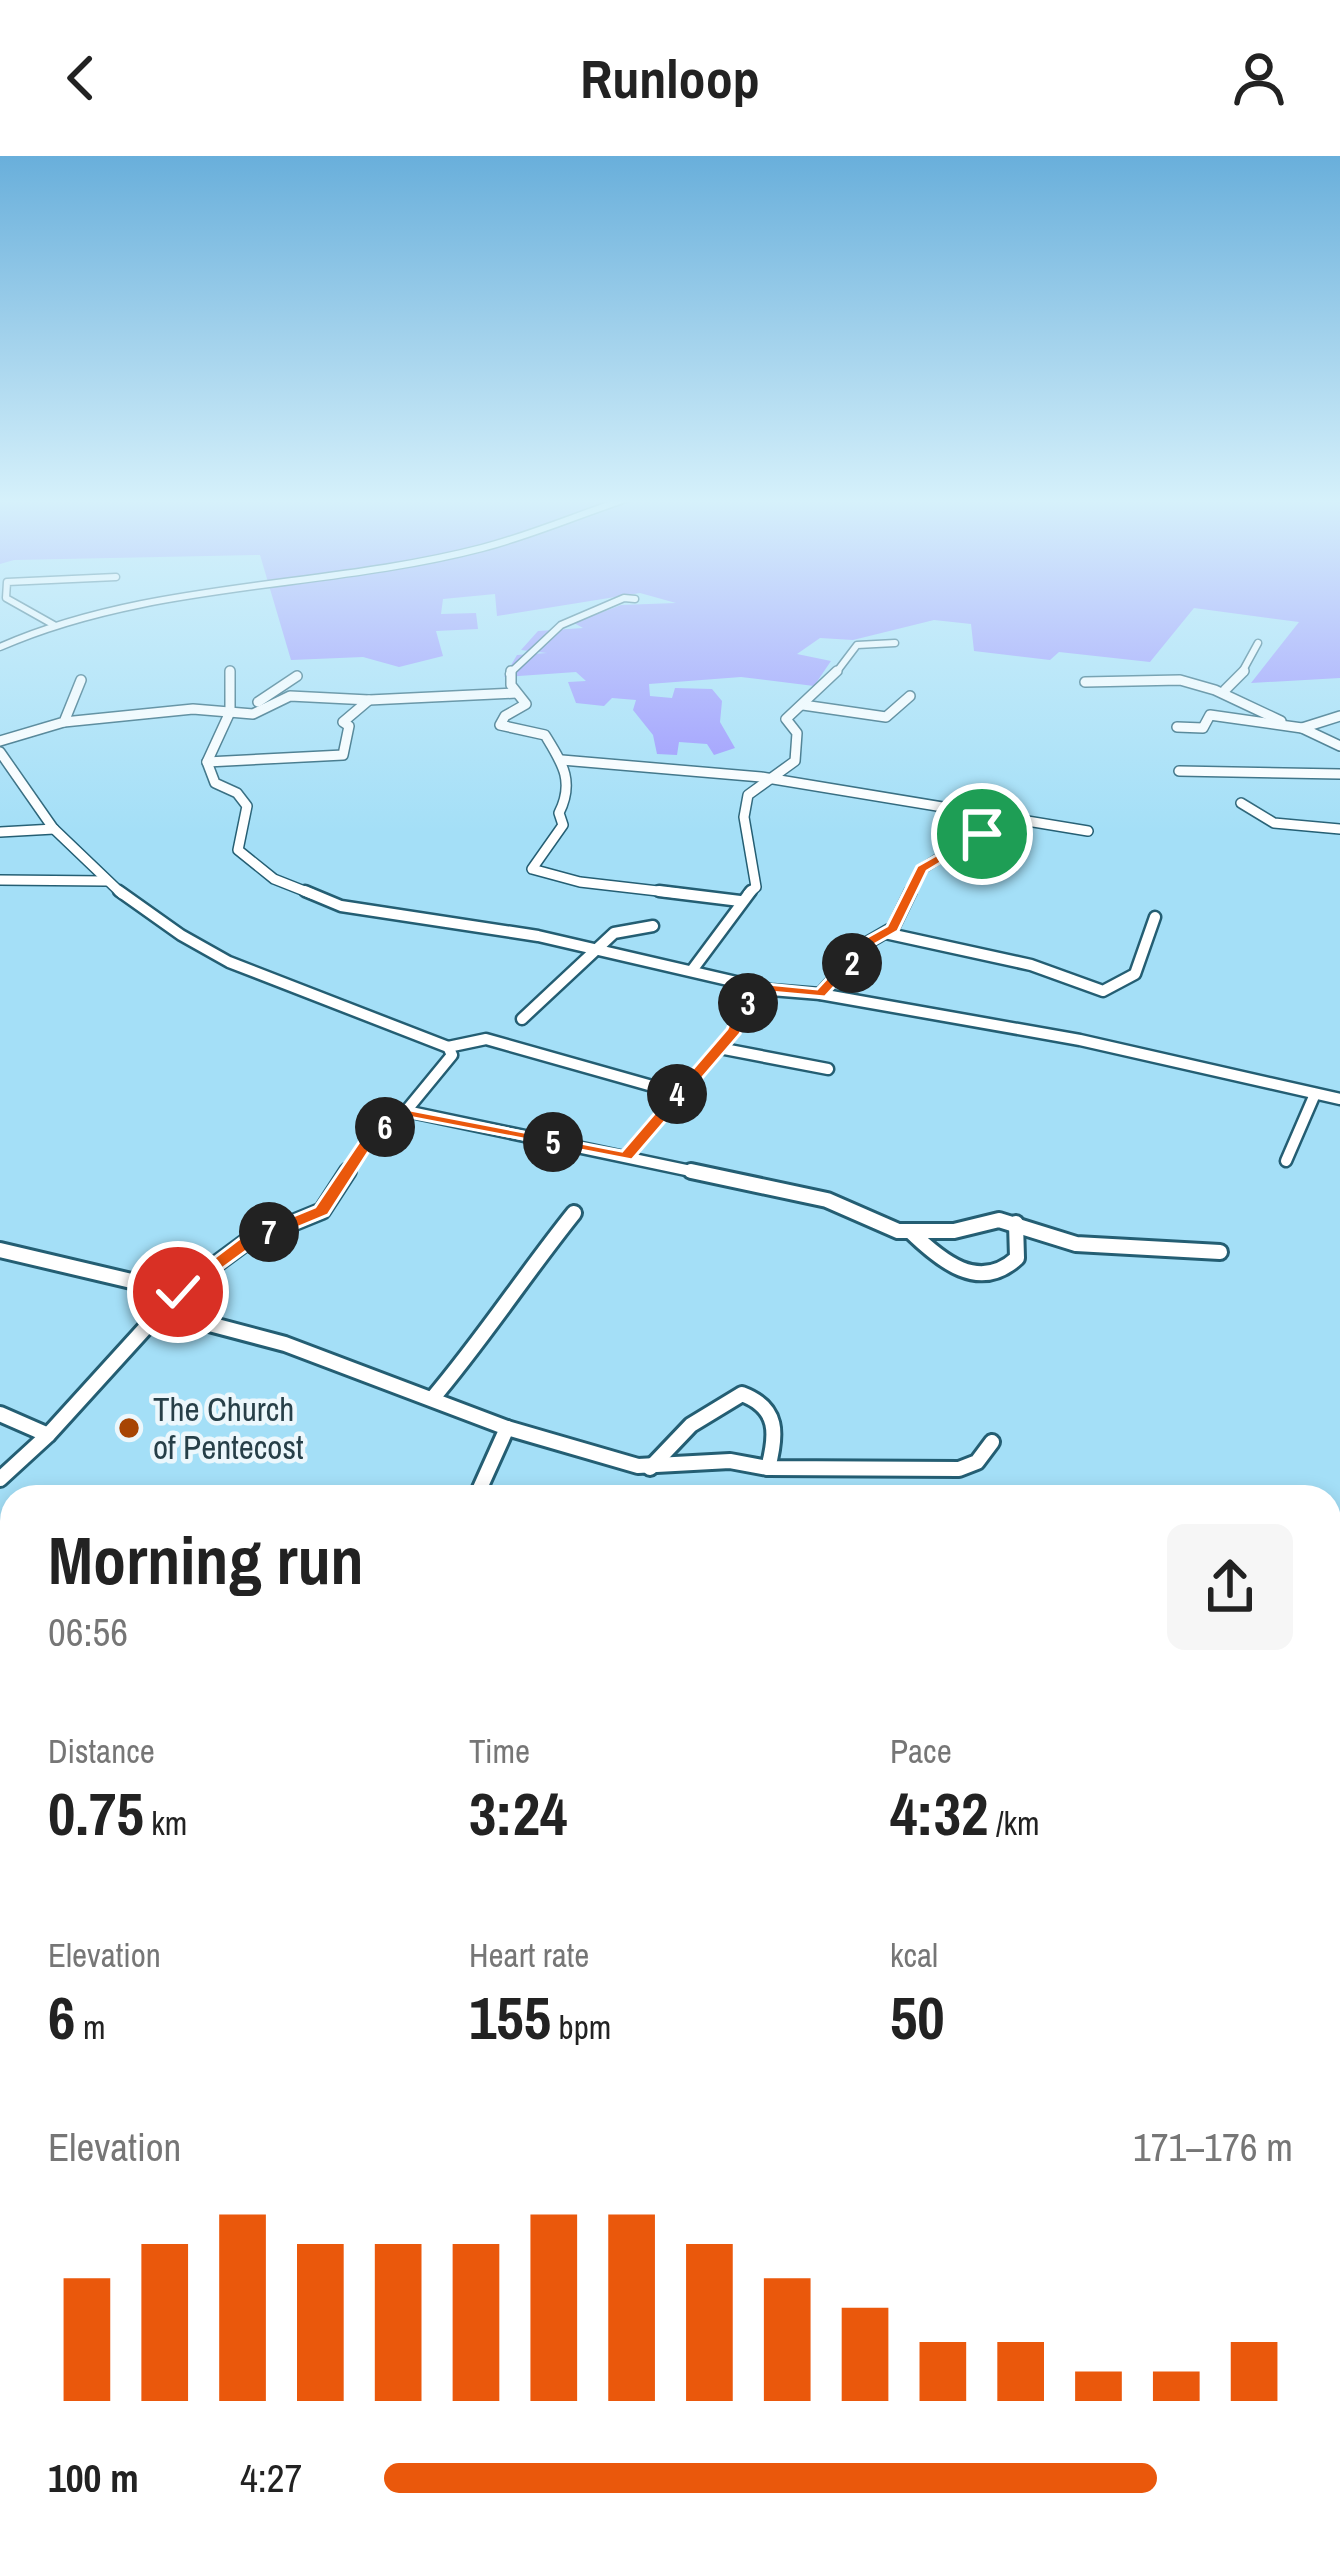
<!DOCTYPE html>
<meta charset="utf-8">
<style>
:root{--surface:#fff;--page:#f6f6f6;--text:#222;--muted:#767676;--accent:#ea580c}
body{margin:0;font-family:"Archivo Narrow",sans-serif;background:var(--page);color:var(--text);height:100vh;display:flex;flex-direction:column;font-size:45px;white-space:nowrap}
*{box-sizing:border-box;margin:0}
p{font-size:39px;color:var(--muted)}
.icon{flex:none;width:66px;height:66px;fill:none;stroke:currentColor;stroke-width:2;stroke-linecap:round;stroke-linejoin:round}
.map{position:relative;flex:1;overflow:hidden}
.panel{position:absolute;left:0px;top:1329px;width:1341px;height:1065px;display:flex;flex-direction:column;background:var(--surface);border-radius:36px 36px 0 0;box-shadow:0 6px 18px #0003}
.panel>*{flex:none}
.pin{position:absolute;display:grid;place-items:center;width:102px;height:102px;color:#fff;margin:-51px;border:6px solid #fff;border-radius:50%;box-shadow:0 3px 12px #0007}
.km{position:absolute;width:60px;height:60px;margin:-30px;border-radius:50%;background:#222;color:#fff;font-size:33px;line-height:60px;text-align:center}
.round{display:grid;place-items:center;flex:none;width:126px;height:126px;border-radius:18px;background:var(--page)}
.headline{display:flex;align-items:center;justify-content:space-between;height:204px;padding:0 48px}
h1{font-size:66px;font-weight:700;line-height:90px}
.stats{display:grid;grid-template-columns:repeat(3,1fr);gap:18px;height:204px;padding:12px 48px}
.stats div{display:grid;align-content:center}
.stats b{font-size:60px;font-weight:700}
.stats small{font-size:33px;font-weight:400}
.stats p{font-size:33px}
.chart{height:336px;padding:24px 48px}
.chart p{display:flex;justify-content:space-between}
.chart svg{width:100%;height:216px;margin-top:12px;stroke:var(--accent);stroke-width:6}
ul{padding:0 48px;list-style:none;font-size:39px}
li{display:grid;grid-template-columns:192px 144px 1fr;align-items:center;height:90px}
li i{height:30px;border-radius:15px;background:var(--accent)}
header{display:flex;justify-content:space-between;align-items:center;height:156px;padding:0 48px;background:var(--surface);font-size:54px;font-weight:700}
.map>svg:first-child{display:block}
.green{fill:#9a92fe}
.lines{fill:none;stroke-linecap:round;stroke-linejoin:round}
.street-far5-casing{stroke:#245e73;stroke-width:9}
.street-far4-casing{stroke:#245e73;stroke-width:12}
.street-far3-casing{stroke:#245e73;stroke-width:15}
.street-far2-casing{stroke:#245e73;stroke-width:20}
.street-far1-casing{stroke:#245e73;stroke-width:22}
.street-casing{stroke:#245e73;stroke-width:27}
.street-far5{stroke:#fff;stroke-width:6}
.street-far4{stroke:#fff;stroke-width:9}
.street-far3{stroke:#fff;stroke-width:10}
.street-far2{stroke:#fff;stroke-width:14}
.street-far1{stroke:#fff;stroke-width:16}
.street{stroke:#fff;stroke-width:21}
.route{fill:#ea580c;stroke:#fff;stroke-width:3}
.poi-dot{fill:#a74504;stroke:#ecf7fc;stroke-width:4.5}
.labels{text-anchor:middle;stroke-width:9;stroke-linejoin:round;paint-order:stroke}
.poi-label{font-size:33px;fill:#273f48;stroke:#ecf7fc;text-anchor:start}
</style>
<header><svg class="icon" aria-label="back" viewBox="0 0 24 24"><path d="M15 5l-7 7 7 7"/></svg>Runloop<svg class="icon" aria-label="person" viewBox="0 0 24 24"><circle cx="12" cy="8" r="4"/><path d="M4 21q1-7 8-7t8 7"/></svg></header>
<div class="map">
<svg width="1340" height="2393" viewBox="0 0 1340 2393">
<rect width="100%" height="100%" fill="#a4dff7"/>
<polygon class="green" points="0,342 1340,342 1340,522 1251,527 1299,466 1194,452 1150,506 1059,496 1050,504 974,495 971,468 934,464 853,484 820,482 797,498 831,505 814,530 741,521 649,528 650,540 672,542 675,532 712,533 722,545 720,566 735,592 714,599 707,588 679,586 677,599 657,598 653,579 633,554 636,544 612,542 604,550 576,547 568,526 586,525 576,516 504,521 517,499 547,497 521,494 538,475 583,472 574,467 621,449 676,447 640,437 497,460 495,438 443,443 441,458 476,457 478,473 436,475 443,500 399,511 363,501 291,504 260,399 14,404 0,408"/>
<g class="lines">
<defs>
<g id="street-far5">
<polyline points="54,469 6,442 7,426 116,421"/>
<path d="M0,491C150,425 325,433 482,392C532,379 580,358 629,342"/>
<polyline points="509,518 561,469 624,442 635,443"/>
<polyline points="835,518 857,489 895,487"/>
<polyline points="1241,518 1258,487"/>
</g>
<g id="street-far4">
<polyline points="230,515 230,556 207,606 215,627 237,637 247,650 238,694 274,723 312,738"/>
<path d="M511,515V529L526,548L505,560L500,569L545,579C562,607 575,625 559,657L563,669L532,713L580,726L684,738"/>
<polyline points="1085,526 1180,524 1215,534 1281,565"/>
<polyline points="1225,534 1244,515"/>
<polyline points="258,546 297,520"/>
<polyline points="803,549 886,561 910,540"/>
<polyline points="64,566 193,553 253,558 290,540 369,544 516,537"/>
<polyline points="1177,571 1203,572 1210,559 1302,572 1340,560"/>
<polyline points="1302,572 1340,590"/>
<polyline points="0,585 64,566 81,524"/>
<polyline points="0,596 53,672 122,738"/>
<polyline points="562,604 761,621 1088,675"/>
<polyline points="207,606 343,599 349,570 343,566 369,544"/>
<polyline points="1179,615 1340,618"/>
<polyline points="1241,647 1274,667 1340,673"/>
<polyline points="0,676 54,673"/>
<polyline points="0,724 106,725"/>
<polyline points="748,738 756,731 744,661 748,639 795,605 797,577 786,563 837,515"/>
<polyline points="910,738 922,713 1005,660"/>
</g>
<g id="street-far3">
<polyline points="119,735 181,779 229,806 448,891 452,899 406,955 367,986 346,1018"/>
<polyline points="305,735 341,750 538,780 771,834 820,838 1080,884 1340,943"/>
<polyline points="659,735 740,745"/>
<polyline points="885,777 1031,809 1103,835 1135,818 1155,761"/>
<polyline points="693,813 751,735"/>
<polyline points="820,838 867,787 893,772 911,735"/>
<polyline points="522,863 614,777 653,770"/>
<polyline points="448,891 486,883 677,937"/>
<polyline points="719,892 828,913"/>
<polyline points="406,955 705,1018"/>
<polyline points="626,1000 734,875 753,830"/>
<polyline points="1286,1005 1315,938"/>
</g>
<g id="street-far2">
<polyline points="691,1015 827,1044 898,1075 954,1075 999,1064 1076,1088 1220,1096"/>
<path d="M910,1075C941,1105 979,1137 1017,1102L1016,1067"/>
<polyline points="0,1094 178,1136"/>
<polyline points="160,1155 285,1188 507,1272 638,1310 730,1305 768,1312 959,1313 977,1306 992,1286"/>
<path d="M432,1243C483,1183 525,1118 574,1057"/>
<polyline points="0,1258 48,1279"/>
<path d="M650,1312L691,1269L742,1238C779,1252 777,1278 768,1312"/>
<polyline points="0,1323 48,1279 178,1136 246,1086 322,1055 348,1015"/>
<polyline points="476,1341 507,1272"/>
</g>
<g id="street-far1">
<polyline points="1329,1415 1340,1415"/>
<polyline points="0,1511 12,1516"/>
</g>
<g id="street">
<polyline points="0,1847 12,1849"/>
<polyline points="0,2168 12,2171"/>
<polyline points="1329,2182 1340,2232"/>
<polyline points="810,2382 810,2393"/>
<polyline points="1324,2393 1340,2371"/>
</g>
</defs>
<use href="#street-far5" class="street-far5-casing"/>
<use href="#street-far4" class="street-far4-casing"/>
<use href="#street-far3" class="street-far3-casing"/>
<use href="#street-far2" class="street-far2-casing"/>
<use href="#street-far1" class="street-far1-casing"/>
<use href="#street" class="street-casing"/>
<use href="#street-far5" class="street-far5"/>
<use href="#street-far4" class="street-far4"/>
<use href="#street-far3" class="street-far3"/>
<use href="#street-far2" class="street-far2"/>
<use href="#street-far1" class="street-far1"/>
<use href="#street" class="street"/>
</g>
<linearGradient id="sky" x2="0" y2="1"><stop stop-color="#69afdb"/><stop offset="0.51" stop-color="#d6f1fb"/><stop offset="1" stop-color="#d6f1fb" stop-opacity="0"/></linearGradient>
<rect width="1340" height="677" fill="url(#sky)"/>
<polygon class="route" points="977,676 988,678 927,715 898,775 872,790 825,841 759,835 740,878 632,1004 409,961 373,989 328,1059 253,1090 185,1140 169,1136 240,1082 315,1051 361,983 400,952 622,995 727,873 748,826 817,833 862,784 887,770 917,710"/>
<circle class="poi-dot" cx="129" cy="1272" r="12"/>
<g class="labels">
<g class="poi-label">
<text x="153" y="1265">The Church<tspan x="153" dy="38">of Pentecost</tspan></text>
</g>
</g>
</svg>
<div class="pin" style="left:982px;top:678px;background:#1e9e55"><svg class="icon" aria-label="arrive" viewBox="0 0 24 24"><path d="M6 21V4h12l-3 4 3 4H6"/></svg></div>
<div class="pin" style="left:178px;top:1136px;background:#d93025"><svg class="icon" aria-label="check" viewBox="0 0 24 24"><path d="M5 12l5 5 9-10"/></svg></div>
<b class="km" style="left:852px;top:807px">2</b>
<b class="km" style="left:748px;top:847px">3</b>
<b class="km" style="left:677px;top:938px">4</b>
<b class="km" style="left:553px;top:986px">5</b>
<b class="km" style="left:385px;top:971px">6</b>
<b class="km" style="left:269px;top:1076px">7</b>
<section class="panel">
<div class="headline"><div><h1>Morning run</h1><p>06:56</p></div><a class="round"><svg class="icon" aria-label="share" viewBox="0 0 24 24"><path d="M12 15V3M7 8l5-5 5 5M5 13v7h14v-7"/></svg></a></div>
<div class="stats">
<div><p>Distance</p><b>0.75<small> km</small></b></div>
<div><p>Time</p><b>3:24</b></div>
<div><p>Pace</p><b>4:32<small> /km</small></b></div>
</div>
<div class="stats">
<div><p>Elevation</p><b>6<small> m</small></b></div>
<div><p>Heart rate</p><b>155<small> bpm</small></b></div>
<div><p>kcal</p><b>50</b></div>
</div>
<div class="chart"><p><span>Elevation</span>171–176 m</p>
<svg viewBox="0 0 160 44" preserveAspectRatio="none"><path d="M5 44V19M15 44V12M25 44V6M35 44V12M45 44V12M55 44V12M65 44V6M75 44V6M85 44V12M95 44V19M105 44V25M115 44V32M125 44V32M135 44V38M145 44V38M155 44V32"/></svg>
</div>
<ul>
<li><b>100 m</b>4:27<i style="width:85%"></i></li>
</ul>
</section>
</div>
